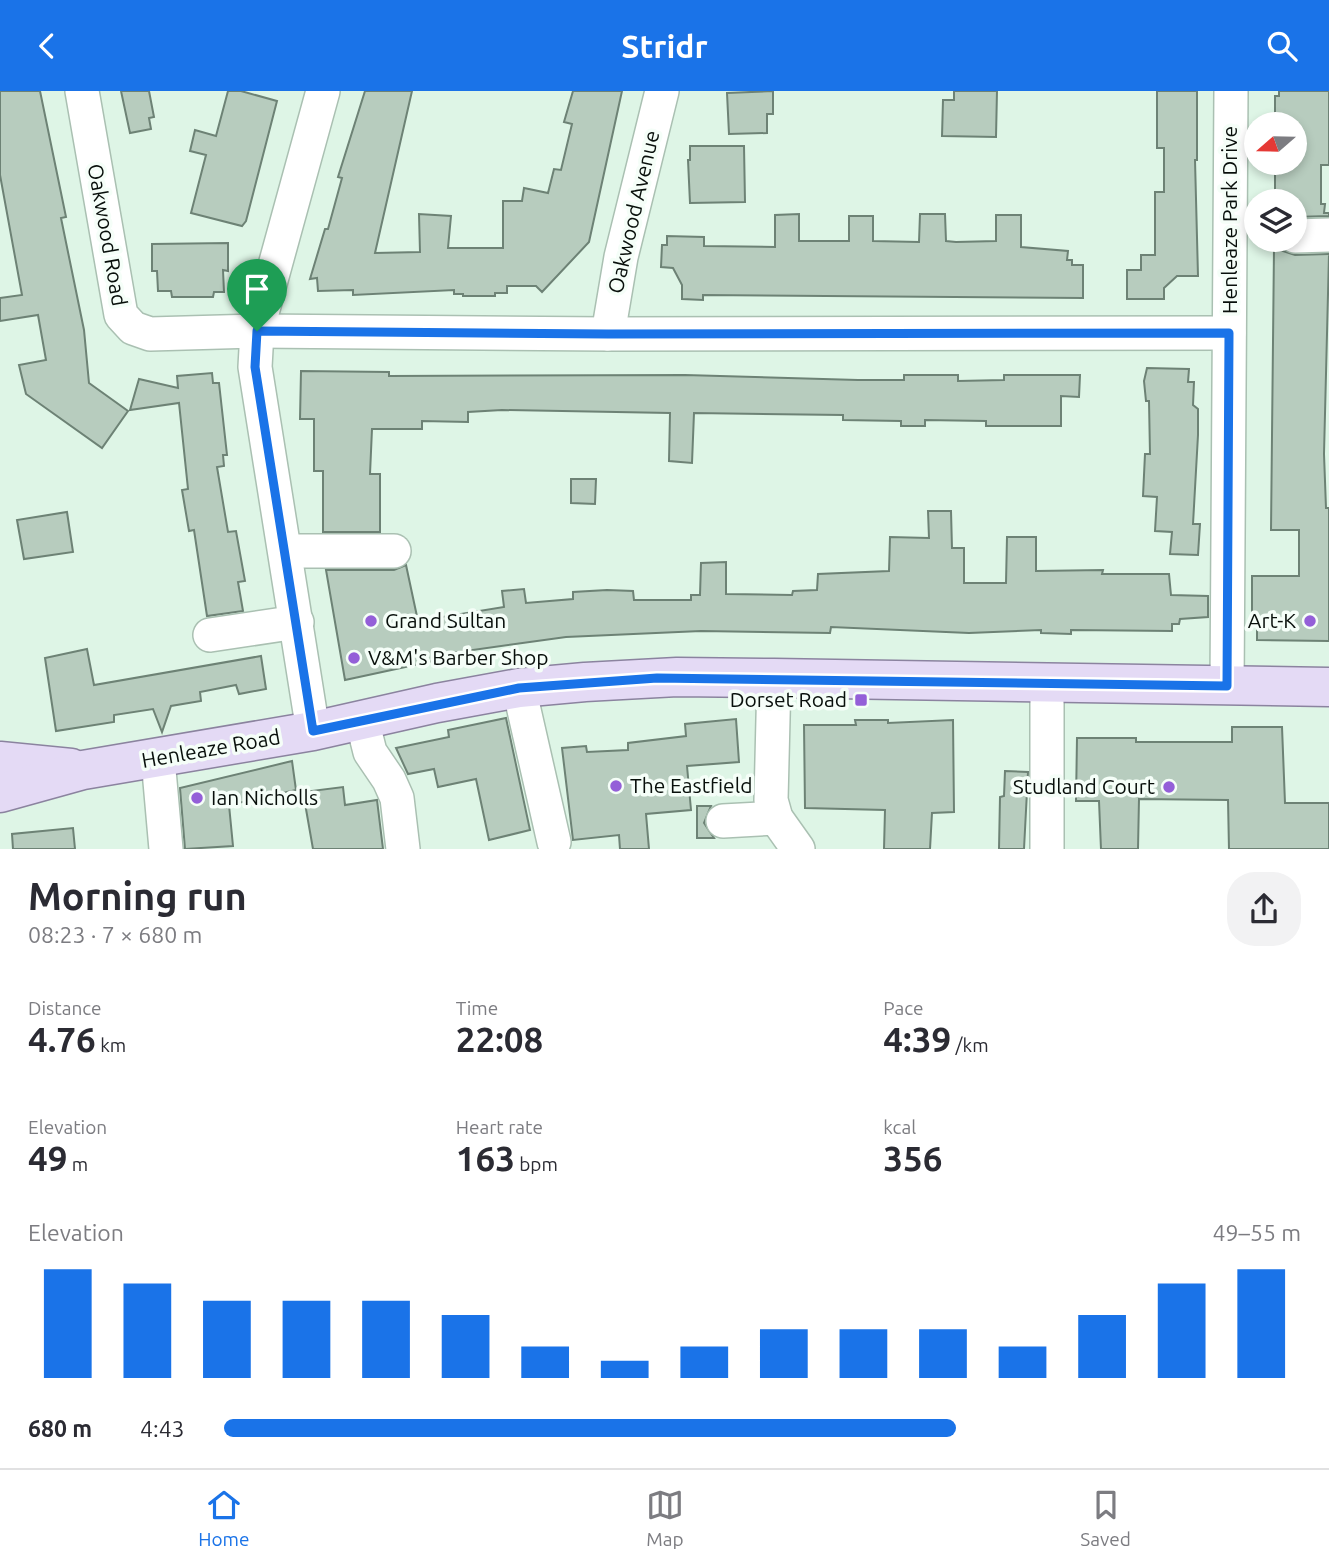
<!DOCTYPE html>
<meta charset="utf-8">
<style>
:root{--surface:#fff;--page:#f2f2f3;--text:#2b2b33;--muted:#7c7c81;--line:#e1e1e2;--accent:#1a73e8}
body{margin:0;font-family:Ubuntu,sans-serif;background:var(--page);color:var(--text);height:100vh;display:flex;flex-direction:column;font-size:26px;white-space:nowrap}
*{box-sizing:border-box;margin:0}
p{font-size:23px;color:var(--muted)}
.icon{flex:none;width:38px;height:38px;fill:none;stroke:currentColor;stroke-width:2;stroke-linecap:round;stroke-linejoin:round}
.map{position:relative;height:758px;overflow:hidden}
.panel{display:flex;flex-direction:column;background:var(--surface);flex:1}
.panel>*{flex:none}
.needle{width:46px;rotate:250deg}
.fabs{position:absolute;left:1244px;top:21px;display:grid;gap:14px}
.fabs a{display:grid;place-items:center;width:63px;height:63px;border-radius:50%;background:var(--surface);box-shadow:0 4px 10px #0003;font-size:35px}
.pin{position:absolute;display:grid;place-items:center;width:60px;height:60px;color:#fff;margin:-72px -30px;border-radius:50% 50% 50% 0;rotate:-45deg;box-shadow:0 0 7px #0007}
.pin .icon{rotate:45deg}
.round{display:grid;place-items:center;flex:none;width:74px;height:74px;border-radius:28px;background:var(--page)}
.head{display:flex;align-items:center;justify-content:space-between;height:119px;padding:0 28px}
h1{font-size:38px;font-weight:700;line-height:52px}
.stats{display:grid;grid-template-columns:repeat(3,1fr);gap:10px;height:119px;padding:7px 28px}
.stats div{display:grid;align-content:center}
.stats b{font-size:35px;font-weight:700}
.stats small{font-size:19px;font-weight:400}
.stats p{font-size:19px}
.chart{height:196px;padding:14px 28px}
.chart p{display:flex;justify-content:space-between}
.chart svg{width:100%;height:126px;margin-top:7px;stroke:var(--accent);stroke-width:6}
ul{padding:0 28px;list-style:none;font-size:23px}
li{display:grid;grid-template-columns:112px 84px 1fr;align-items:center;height:52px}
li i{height:18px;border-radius:9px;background:var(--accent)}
header{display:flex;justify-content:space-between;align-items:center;height:91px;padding:0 28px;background:var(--accent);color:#fff;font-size:32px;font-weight:700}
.dock{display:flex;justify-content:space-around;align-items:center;height:98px;border-top:2px solid var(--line);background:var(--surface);font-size:19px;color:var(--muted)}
.dock a{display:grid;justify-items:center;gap:4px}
.dock .active{color:var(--accent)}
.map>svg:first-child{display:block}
.building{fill:#b7ccbe;stroke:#6d8275;stroke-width:2}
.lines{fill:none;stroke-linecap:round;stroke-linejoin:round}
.minor-casing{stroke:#aac0b2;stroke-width:36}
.major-casing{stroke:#8b839f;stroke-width:41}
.minor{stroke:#fff;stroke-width:33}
.major{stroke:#e4daf5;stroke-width:38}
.route-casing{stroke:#fff;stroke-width:14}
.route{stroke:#1a73e8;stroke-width:9}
.poi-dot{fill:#945fd8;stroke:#f5fef8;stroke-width:2.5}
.labels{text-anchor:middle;stroke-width:7;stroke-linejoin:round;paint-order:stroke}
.street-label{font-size:21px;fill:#080f0b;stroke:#f5fef8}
.poi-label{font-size:21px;fill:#080f0b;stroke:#f5fef8;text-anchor:start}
</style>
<header><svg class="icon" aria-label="back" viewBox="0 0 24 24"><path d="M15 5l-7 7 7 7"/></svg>Stridr<svg class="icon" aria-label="search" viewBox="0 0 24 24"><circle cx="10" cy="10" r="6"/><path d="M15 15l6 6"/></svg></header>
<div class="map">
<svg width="1329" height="758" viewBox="0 0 1329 758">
<rect width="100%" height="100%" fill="#def5e6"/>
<g class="building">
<polygon points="0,0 40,0 66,126 61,127 84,239 89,292 128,320 102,357 26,303 19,274 46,269 38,224 0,230 0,207 22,204 0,84"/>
<polygon points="121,0 149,0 154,26 149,27 151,38 130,42"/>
<polygon points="228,0 241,0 277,10 246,130 242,135 191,122 206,64 190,60 195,39 216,45"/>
<polygon points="365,0 412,0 375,162 420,161 419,123 451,125 448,157 503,157 503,110 522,110 524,97 548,102 554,78 561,79 572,33 564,31 573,0 622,0 589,151 542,201 536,195 507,195 507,202 495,202 495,205 463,205 463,203 454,203 454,199 353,204 353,199 318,200 317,187 310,188 325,138 328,138 342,87 338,86"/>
<polygon points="773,0 773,23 767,23 767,42 729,43 727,2"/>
<polygon points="954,0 997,0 996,46 942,45 943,9 954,9"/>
<polygon points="1157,0 1197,0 1197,69 1195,69 1198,185 1177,185 1164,197 1164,208 1127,208 1127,179 1141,179 1141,164 1155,164 1155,101 1164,101 1164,57 1157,57"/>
<polygon points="1279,0 1329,0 1329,74 1321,74 1321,113 1325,113 1324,122 1329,122 1329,125 1295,126 1295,110 1275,110 1275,81 1279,82 1279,72 1295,72 1295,33 1275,33 1275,5 1279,5"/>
<polygon points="690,55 744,55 745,111 690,112 688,69 690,69"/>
<polygon points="799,123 799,150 849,150 849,125 873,125 873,150 919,151 920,123 945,123 946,150 956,151 996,150 996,124 1021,124 1021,156 1068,160 1067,169 1072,169 1072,174 1083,174 1083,207 703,204 703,209 682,208 682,194 673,177 661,176 662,154 667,154 667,145 704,146 704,155 775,156 775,124"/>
<polygon points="228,152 228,180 223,179 224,201 214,201 213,206 172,206 171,200 158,200 157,180 152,180 152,153"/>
<polygon points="1274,157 1295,164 1329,163 1324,363 1326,417 1329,417 1329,550 1257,549 1257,528 1252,528 1252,485 1299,485 1299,439 1271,439"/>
<polygon points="1147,277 1189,278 1188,291 1194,291 1193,314 1198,318 1198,344 1193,433 1200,433 1198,464 1170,463 1172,441 1155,440 1157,406 1143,405 1145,363 1150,363 1149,310 1146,310 1144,290"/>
<polygon points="301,280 389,281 389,285 685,284 858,289 904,289 904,284 958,284 958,290 1004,289 1004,284 1080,284 1079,306 1061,305 1061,335 986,335 986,330 925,329 925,335 901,335 901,330 843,329 843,324 694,322 692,372 669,370 670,322 502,319 468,321 468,331 422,330 422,338 372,338 370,383 380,383 380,441 323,441 323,380 314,380 314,328 300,328"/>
<polygon points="212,282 213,292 219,292 227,364 223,364 224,375 217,376 228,441 236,440 245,490 238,491 243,520 207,525 194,439 189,440 182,399 188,398 179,312 130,319 139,288 178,297 177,285"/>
<polygon points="571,388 596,388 595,413 571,412"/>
<polygon points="928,420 951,420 952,457 964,457 964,492 1006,492 1007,446 1036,446 1036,480 1103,479 1102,483 1169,483 1171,504 1208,505 1208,526 1180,528 1179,533 1172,533 1172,540 1071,539 1071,543 1041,542 1041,539 969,542 831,536 830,542 701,540 566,546 437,564 438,569 345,589 326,479 394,479 406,474 418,530 504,516 502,500 524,498 526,512 573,508 573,501 607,499 633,500 634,509 691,509 691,504 700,504 701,472 726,471 726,503 792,504 793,500 817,499 818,483 889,480 890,446 929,447"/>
<polygon points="67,421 73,461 24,468 17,429"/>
<polygon points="87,558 94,594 261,565 266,598 239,603 236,594 200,601 201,610 171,615 162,641 153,618 114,624 114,631 56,640 45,567"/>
<polygon points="506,627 530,739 489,749 476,688 438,696 434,678 408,683 396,657 449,646 448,639"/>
<polygon points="736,628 739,671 687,675 691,719 646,723 649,758 620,758 619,744 573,749 562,657 586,655 587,661 628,659 628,652 686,645 685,633"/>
<polygon points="855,629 888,629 888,632 953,629 954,721 932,722 930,758 884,758 885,719 805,717 804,634 856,634"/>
<polygon points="1232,636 1282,636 1285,712 1329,712 1329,758 1229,758 1228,709 1139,708 1138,758 1101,758 1099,710 1076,710 1077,647 1136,647 1136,651 1232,651"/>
<polygon points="292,670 296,699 229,714 233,755 185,758 180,697"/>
<polygon points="1005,680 1028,681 1024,758 999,758 1000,706 1004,705"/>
<polygon points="343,696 345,714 377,709 383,758 313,758 303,701"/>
<polygon points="697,715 711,715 704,732 714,747 697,747"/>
<polygon points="73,737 75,758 13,758 12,743"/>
</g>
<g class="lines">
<defs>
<g id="minor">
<polyline points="82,0 121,224 133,237 150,243 257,240 608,243 1229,242"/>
<polyline points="1295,145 1329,144"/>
<polyline points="608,243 621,166 662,0"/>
<polyline points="286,460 394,460"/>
<polyline points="210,544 297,531"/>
<polyline points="774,587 771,709 776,727 798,758"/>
<polyline points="1047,593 1047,758"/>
<polyline points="1227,595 1231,0"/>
<polyline points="519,597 554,751"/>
<polyline points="362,629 370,661 389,689 397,707 403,758"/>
<polyline points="313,640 255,276 257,240 323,0"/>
<polyline points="158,668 166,758"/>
<polyline points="723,730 776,727"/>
</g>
<g id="major">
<polyline points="0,670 71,677"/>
<polyline points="0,702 83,679 313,640 437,612 519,597 585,591 677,586 774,587 1329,596"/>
</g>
</defs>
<use href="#minor" class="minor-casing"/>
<use href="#major" class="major-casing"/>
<use href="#minor" class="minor"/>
<use href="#major" class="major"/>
</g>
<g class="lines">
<defs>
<polygon id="route" points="257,240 608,243 1229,242 1227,595 657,587 519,597 313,640 255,276"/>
</defs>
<use href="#route" class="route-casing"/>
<use href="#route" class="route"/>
</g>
<g class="poi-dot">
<circle cx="371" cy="530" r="7"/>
<circle cx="1310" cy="530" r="7"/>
<circle cx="354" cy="567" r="7"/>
<rect x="854" y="602" width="14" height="14" rx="3.5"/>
<circle cx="616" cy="695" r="7"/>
<circle cx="1169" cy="696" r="7"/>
<circle cx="197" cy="707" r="7"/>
</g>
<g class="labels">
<g class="street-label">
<text transform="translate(634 121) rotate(-77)" y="7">Oakwood Avenue</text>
<text transform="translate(1230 129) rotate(-90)" y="7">Henleaze Park Drive</text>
<text transform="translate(107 144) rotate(80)" y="7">Oakwood Road</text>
<text transform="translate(211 658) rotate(-10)" y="7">Henleaze Road</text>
</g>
<g class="poi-label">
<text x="385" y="537">Grand Sultan</text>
<text x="1296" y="537" text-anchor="end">Art-K</text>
<text x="368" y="574">V&amp;M's Barber Shop</text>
<text x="847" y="616" text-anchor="end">Dorset Road</text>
<text x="630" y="702">The Eastfield</text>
<text x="1155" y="703" text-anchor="end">Studland Court</text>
<text x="211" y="714">Ian Nicholls</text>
</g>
</g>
</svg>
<div class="fabs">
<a><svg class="needle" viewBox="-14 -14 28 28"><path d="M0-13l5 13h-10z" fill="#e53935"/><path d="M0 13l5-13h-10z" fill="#7c7c81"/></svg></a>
<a><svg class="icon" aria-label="layers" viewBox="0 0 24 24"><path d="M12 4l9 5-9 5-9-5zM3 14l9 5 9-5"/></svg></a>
</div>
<div class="pin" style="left:257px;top:240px;background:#1e9e55"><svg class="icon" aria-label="arrive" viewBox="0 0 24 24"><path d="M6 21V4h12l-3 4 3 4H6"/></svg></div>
</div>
<section class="panel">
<div class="head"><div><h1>Morning run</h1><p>08:23 · 7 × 680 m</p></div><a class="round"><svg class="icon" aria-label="share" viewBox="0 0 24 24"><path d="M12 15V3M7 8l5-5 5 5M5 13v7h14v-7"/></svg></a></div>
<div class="stats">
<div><p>Distance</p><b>4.76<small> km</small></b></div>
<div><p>Time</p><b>22:08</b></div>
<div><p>Pace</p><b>4:39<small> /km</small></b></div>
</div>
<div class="stats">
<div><p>Elevation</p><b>49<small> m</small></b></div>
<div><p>Heart rate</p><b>163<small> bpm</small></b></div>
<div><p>kcal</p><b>356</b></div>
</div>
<div class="chart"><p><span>Elevation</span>49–55 m</p>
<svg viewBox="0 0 160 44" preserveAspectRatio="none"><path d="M5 44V6M15 44V11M25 44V17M35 44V17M45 44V17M55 44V22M65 44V33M75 44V38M85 44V33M95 44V27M105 44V27M115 44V27M125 44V33M135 44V22M145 44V11M155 44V6"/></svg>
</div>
<ul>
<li><b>680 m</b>4:43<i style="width:68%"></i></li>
</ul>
</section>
<nav class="dock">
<a class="active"><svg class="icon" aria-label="home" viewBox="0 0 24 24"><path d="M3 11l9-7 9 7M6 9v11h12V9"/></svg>Home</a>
<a><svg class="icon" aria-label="map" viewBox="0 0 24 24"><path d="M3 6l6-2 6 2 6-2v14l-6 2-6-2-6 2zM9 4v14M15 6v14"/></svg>Map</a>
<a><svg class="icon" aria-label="saved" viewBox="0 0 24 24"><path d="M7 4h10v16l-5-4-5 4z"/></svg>Saved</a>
</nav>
